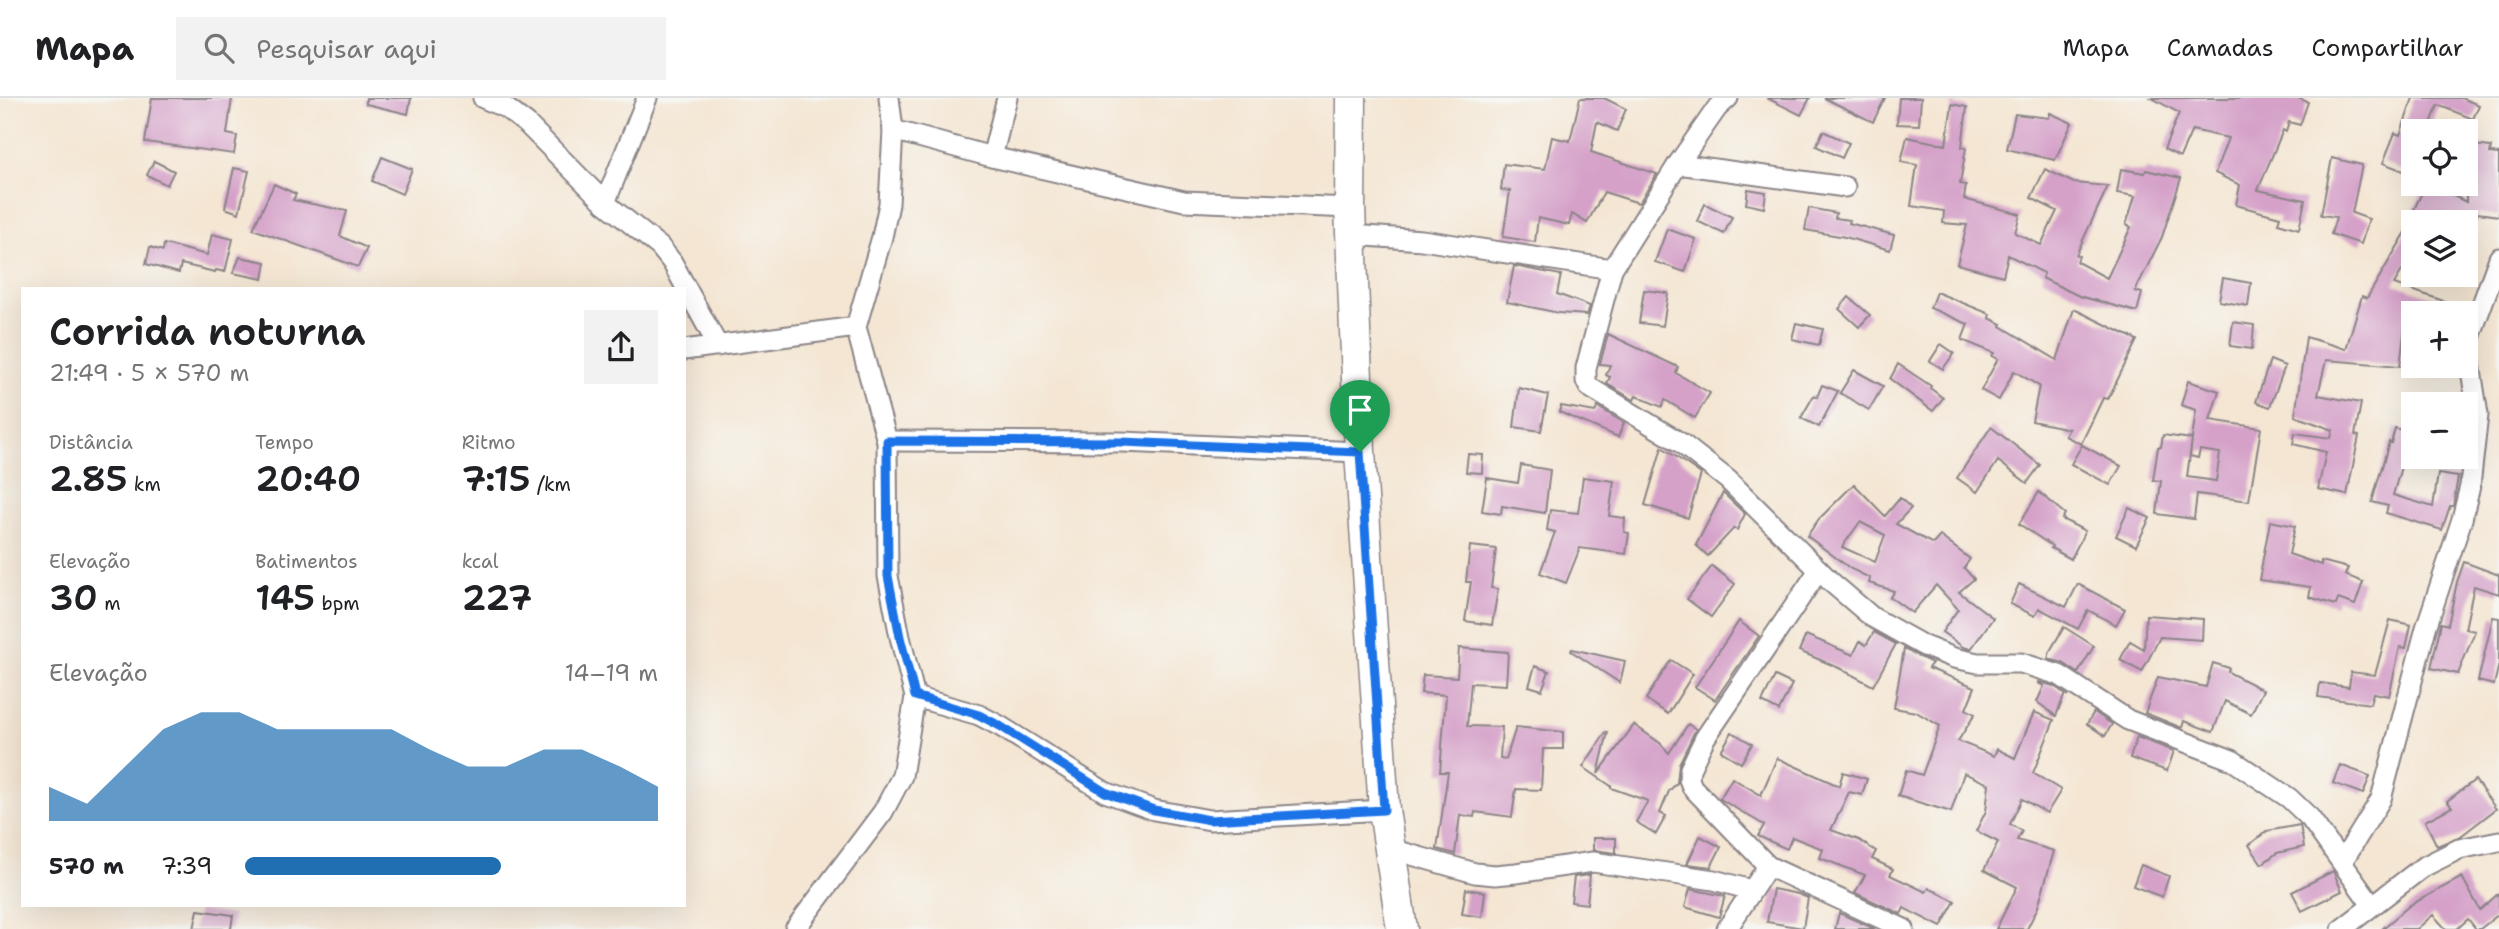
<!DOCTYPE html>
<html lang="pt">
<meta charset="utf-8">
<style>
:root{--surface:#fff;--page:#f2f2f2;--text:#202124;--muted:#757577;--line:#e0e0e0;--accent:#1f6fb2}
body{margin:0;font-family:"Shantell Sans",sans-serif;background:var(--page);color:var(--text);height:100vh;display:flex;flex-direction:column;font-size:26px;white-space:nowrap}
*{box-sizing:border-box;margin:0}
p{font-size:23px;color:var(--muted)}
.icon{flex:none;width:38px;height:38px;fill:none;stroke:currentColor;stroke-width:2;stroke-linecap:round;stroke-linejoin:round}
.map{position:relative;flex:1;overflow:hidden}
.details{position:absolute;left:21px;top:189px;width:665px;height:620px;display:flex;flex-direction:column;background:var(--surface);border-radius:0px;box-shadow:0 7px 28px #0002}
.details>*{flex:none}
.tools{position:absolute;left:2401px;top:21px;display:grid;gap:14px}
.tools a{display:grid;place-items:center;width:77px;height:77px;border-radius:0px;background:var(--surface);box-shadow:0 7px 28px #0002;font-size:35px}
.pin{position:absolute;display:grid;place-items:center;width:60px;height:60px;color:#fff;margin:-72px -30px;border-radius:50% 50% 50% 0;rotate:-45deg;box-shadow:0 0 7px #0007}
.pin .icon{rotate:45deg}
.round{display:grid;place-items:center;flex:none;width:74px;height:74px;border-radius:0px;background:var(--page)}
.summary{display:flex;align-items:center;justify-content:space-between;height:119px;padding:0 28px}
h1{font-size:38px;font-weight:600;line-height:52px}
.stats{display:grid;grid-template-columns:repeat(3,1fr);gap:10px;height:119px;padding:7px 28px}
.stats div{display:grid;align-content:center}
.stats b{font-size:35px;font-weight:600}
.stats small{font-size:19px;font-weight:400}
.stats p{font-size:19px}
.chart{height:196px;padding:14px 28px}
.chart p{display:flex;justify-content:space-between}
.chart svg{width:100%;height:126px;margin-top:7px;fill:var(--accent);opacity:.7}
ul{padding:0 28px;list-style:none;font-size:23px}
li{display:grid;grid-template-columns:112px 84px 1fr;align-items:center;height:52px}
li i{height:18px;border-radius:9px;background:var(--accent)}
header{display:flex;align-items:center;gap:42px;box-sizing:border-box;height:98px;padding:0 35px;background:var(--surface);border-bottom:2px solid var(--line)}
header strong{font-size:33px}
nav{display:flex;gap:38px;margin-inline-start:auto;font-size:24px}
.search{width:490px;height:63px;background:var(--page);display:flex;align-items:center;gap:18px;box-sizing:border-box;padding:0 24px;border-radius:0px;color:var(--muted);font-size:26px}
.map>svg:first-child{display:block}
.building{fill:#d5a1c9;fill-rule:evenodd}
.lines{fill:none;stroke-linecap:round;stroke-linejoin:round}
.street-casing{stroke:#8b8487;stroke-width:23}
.primary-casing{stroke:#8b8487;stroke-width:33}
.street{stroke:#fff;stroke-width:19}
.primary{stroke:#fff;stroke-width:30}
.route-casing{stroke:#fff;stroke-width:14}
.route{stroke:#1a73e8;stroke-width:9}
</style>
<header>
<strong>Mapa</strong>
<div class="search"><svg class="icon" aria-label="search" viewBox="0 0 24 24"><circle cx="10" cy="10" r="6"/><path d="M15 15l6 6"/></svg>Pesquisar aqui</div>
<nav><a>Mapa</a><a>Camadas</a><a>Compartilhar</a></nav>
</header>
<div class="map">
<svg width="2499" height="831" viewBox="0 0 2499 831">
<rect width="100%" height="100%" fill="#f6f6f2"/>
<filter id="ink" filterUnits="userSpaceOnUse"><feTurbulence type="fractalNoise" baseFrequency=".0143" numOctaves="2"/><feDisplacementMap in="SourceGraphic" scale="14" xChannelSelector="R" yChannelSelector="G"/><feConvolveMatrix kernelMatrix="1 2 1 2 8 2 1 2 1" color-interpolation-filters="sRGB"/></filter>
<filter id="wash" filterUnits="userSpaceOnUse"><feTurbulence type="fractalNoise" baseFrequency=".00686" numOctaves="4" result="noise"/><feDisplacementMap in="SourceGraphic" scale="28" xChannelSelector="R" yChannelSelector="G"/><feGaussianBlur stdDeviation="1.57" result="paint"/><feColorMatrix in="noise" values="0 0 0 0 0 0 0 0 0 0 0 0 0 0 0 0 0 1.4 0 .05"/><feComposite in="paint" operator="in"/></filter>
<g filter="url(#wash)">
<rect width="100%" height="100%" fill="#f4e6d3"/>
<g id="blocks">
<g class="building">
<polygon points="152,0 232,0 227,36 237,38 234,56 145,44"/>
<polygon points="366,0 411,0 408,16 366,6"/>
<polygon points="1580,0 1604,0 1626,11 1617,33 1597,24 1591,54 1657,76 1639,105 1604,94 1587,125 1572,116 1569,127 1538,120 1535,144 1503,139 1510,93 1501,92 1504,66 1545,71 1552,39 1570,43"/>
<polygon points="1767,0 1810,0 1801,17"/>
<polygon points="1824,0 1885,0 1873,24"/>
<polygon points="1899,0 1921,0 1919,27 1897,26"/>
<polygon points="2152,0 2297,0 2308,4 2300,27 2289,24 2286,34 2283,32 2258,92 2305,102 2299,131 2278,125 2280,119 2236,107 2240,87 2215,75 2228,40 2192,32 2180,59 2164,51 2179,15"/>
<polygon points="2413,0 2461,0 2479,7 2473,21 2438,7 2429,31 2413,25 2413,56 2406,74 2383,65 2395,35 2400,37"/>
<polygon points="1952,6 1967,9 1962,49 1966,50 1960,86 1966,87 1964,101 2020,116 2015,135 2041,147 2057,113 2031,100 2045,71 2074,85 2108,88 2076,157 2079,158 2077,164 2107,180 2131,129 2126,127 2135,98 2117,95 2121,71 2145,75 2146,72 2181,80 2162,139 2135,193 2142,195 2137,214 2079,198 2042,180 2044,175 2008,157 2003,178 1957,166 1967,127 1943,125 1944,113 1911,108 1917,67 1901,64 1907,39 1946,47"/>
<polygon points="2050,15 2072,25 2055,62 2007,51 2015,16 2049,20"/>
<polygon points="1823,33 1849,45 1842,60 1816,48"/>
<polygon points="2466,46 2491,49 2490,55 2499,56 2499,118 2478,115 2468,143 2466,143 2466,124 2413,124 2413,154 2394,186 2467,211 2466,215 2413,215 2411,222 2406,220 2400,268 2326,262 2318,297 2361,305 2355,337 2359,338 2347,397 2318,391 2326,354 2293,346 2295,335 2331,340 2333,332 2295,318 2306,239 2346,251 2362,198 2367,200 2412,124 2408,124 2426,86 2431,86 2466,104"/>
<polygon points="382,59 412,71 402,96 372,83"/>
<polygon points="2332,60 2362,67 2352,115 2369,121 2361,146 2331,136 2336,119 2321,117"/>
<polygon points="154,63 174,73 167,87 147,77"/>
<polygon points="234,70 249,73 239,115 225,110"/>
<polygon points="274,86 296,96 293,102 347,113 340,138 367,150 358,169 253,131"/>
<polygon points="1748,91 1766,94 1764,110 1746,106"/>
<polygon points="1705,106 1732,119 1724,136 1697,123"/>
<polygon points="1809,110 1836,115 1835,120 1850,122 1849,125 1894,137 1890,152 1845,139 1805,132"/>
<polygon points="1667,131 1696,141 1685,174 1655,164"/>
<polygon points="212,136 233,141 225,174 216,172 215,174 181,166 179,175 146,166 150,149 163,153 164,146 207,157"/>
<polygon points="240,159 266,164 263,181 233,175"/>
<polygon points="1514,168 1561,177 1557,196 1590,208 1587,217 1559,215 1507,204"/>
<polygon points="2223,180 2251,185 2248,208 2219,203"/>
<polygon points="1644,192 1668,195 1663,228 1639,225"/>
<polygon points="1936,194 1990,216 1989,220 2002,226 2001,228 2057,262 2074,211 2137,242 2108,301 2103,300 2081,346 2065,338 2069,331 2032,323 2039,288 2014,273 1999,302 1981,292 1998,261 1992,258 1994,255 1962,242 1968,226 1930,210"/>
<polygon points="1849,199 1870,217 1859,229 1839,211"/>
<polygon points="2233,224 2254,227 2252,251 2230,248"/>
<polygon points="1796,225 1823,231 1819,247 1792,241"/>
<polygon points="1608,236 1678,269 1676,275 1710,295 1695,320 1665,302 1662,309 1636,298 1634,302 1607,286 1610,279 1606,277 1610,267 1600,266"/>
<polygon points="1941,246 1954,255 1943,271 1930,263"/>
<polygon points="2270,262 2285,268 2270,309 2256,304"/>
<polygon points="1898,266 1931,288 1930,290 1943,300 1933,313 1890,281"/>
<polygon points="1854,272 1883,288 1869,312 1840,295"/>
<path d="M2188,283L2219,293L2210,322L2261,330L2249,403L2197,396L2194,421L2157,416L2161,383L2153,382L2158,349H2161L2163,337L2192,341L2196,312L2181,307ZM2192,341L2190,358L2198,360L2200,352L2220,355L2216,383L2187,379Z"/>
<polygon points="1822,287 1838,293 1819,329 1801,320 1814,297 1817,299"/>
<polygon points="1519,290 1548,297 1541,333 1514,329"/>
<polygon points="1561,308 1595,314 1598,309 1624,325 1618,339 1559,314"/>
<polygon points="1991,329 2040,367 2027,385 1998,363 1977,394 1957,380"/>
<polygon points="2395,330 2413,335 2413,363 2403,362 2393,397 2433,409 2438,376 2458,379 2453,408 2450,408 2442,432 2386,415 2388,408 2372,404 2389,344 2391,345"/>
<polygon points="2082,347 2121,368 2110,387 2071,366"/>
<polygon points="1662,349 1701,376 1688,420 1645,407"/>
<polygon points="1468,356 1483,357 1482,375 1466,374"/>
<polygon points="1521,367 1550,372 1545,415 1502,408 1501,416 1482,413 1487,380 1518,385"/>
<polygon points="1583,379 1614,383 1609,418 1625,420 1624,434 1629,435 1626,456 1580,450 1566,485 1540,475 1555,434 1547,432 1550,412 1578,415"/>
<path d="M1854,386L1885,418L1900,400L1911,410L1896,426L1933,446L1940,438L1970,461L1964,470L1974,481L1959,494L1993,520L1971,551L1963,549L1942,534L1958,511L1936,487L1912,515L1890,499L1894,493L1869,485L1870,480L1851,471L1807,438L1819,421ZM1860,424L1885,437L1875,464L1842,449Z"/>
<polygon points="2039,394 2065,416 2062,421 2085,433 2071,461 2051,450 2052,448 2019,426"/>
<polygon points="1723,395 1745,416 1737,432 1734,430 1708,458 1696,447"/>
<polygon points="2129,410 2150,420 2136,448 2116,438"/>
<polygon points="2270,423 2295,428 2289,456 2321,467 2321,463 2348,470 2345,477 2363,484 2355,507 2338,501 2336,507 2309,499 2311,489 2259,482"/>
<polygon points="1470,448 1496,451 1491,490 1498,491 1492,527 1465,523 1471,484 1466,484"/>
<polygon points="2464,464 2499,477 2499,496 2474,488 2465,531 2475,533 2458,576 2431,570 2441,525 2448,527 2457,484"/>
<polygon points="1712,468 1735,486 1711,519 1687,501"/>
<polygon points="2019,486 2066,509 2078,486 2125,511 2116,527 2088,512 2078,531 2039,510 2035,518 2010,506"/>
<polygon points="2146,517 2203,521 2202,542 2160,539 2142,574 2120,562 2130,543 2144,551"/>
<polygon points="2493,519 2499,520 2499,566 2494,587 2478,583"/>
<polygon points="2390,522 2411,527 2406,550 2400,549 2389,598 2373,595 2370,606 2318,599 2320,585 2349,589 2351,574 2375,577"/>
<polygon points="1739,523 1759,538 1715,602 1695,589"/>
<polygon points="2064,529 2094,548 2078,575 2063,565 2048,561 2050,553"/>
<polygon points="1874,534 1896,546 1873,588 1839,570 1799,553 1806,537 1853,557 1860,543 1866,547"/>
<polygon points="1459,550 1508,554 1506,587 1471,585 1467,628 1502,629 1500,660 1506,661 1516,629 1563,634 1563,651 1543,651 1541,692 1516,691 1512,719 1475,714 1474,719 1460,717 1455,756 1437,751 1448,674 1440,674 1446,597 1421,595 1423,577 1457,579"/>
<polygon points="1572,551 1625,563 1620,585 1571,553"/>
<polygon points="1904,551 1932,565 1928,570 1975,589 1966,611 1975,616 1958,643 1994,658 1997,651 2015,660 2034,614 2054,622 2033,675 2061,692 2047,715 2022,701 2010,726 2022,733 2017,742 2054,753 2038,809 2027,831 1996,831 2017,789 1984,772 1998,744 1976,733 1986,713 1989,686 1964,675 1951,714 1898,698 1906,672 1922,677 1940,628 1916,614 1894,610"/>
<polygon points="1671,562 1693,576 1668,616 1646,601"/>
<polygon points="2213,565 2229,570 2228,574 2263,592 2251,616 2225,603 2213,634 2184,623 2182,630 2145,615 2158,579 2206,589"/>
<polygon points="1535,568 1549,573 1542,592 1529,588"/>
<polygon points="1775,578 1792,586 1779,613 1762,604"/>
<polygon points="2039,584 2054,588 2068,598 2065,596 2056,618 2037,604 2044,588 2038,585"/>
<polygon points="2094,614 2112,626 2105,638 2087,626"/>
<polygon points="1688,626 1696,631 1679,666 1677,685 1669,693 1660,715 1666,718 1656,736 1636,724 1648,703 1611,690 1611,688 1583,669 1606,634 1608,634 1598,676 1634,627 1660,645 1669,655"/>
<polygon points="1732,634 1752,646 1741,665 1721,653"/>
<polygon points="2137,639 2174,653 2167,673 2130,660"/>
<polygon points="1777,660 1839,688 1843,674 1867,681 1862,697 1849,694 1831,732 1859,742 1876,753 1872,761 1893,771 1890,777 1926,794 1929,790 1955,803 1941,829 1904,810 1901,816 1855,795 1865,777 1820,760 1823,751 1792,739 1787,751 1758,738 1764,727 1720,701 1732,680 1761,697"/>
<polygon points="2340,667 2370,678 2363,696 2333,685"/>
<polygon points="2475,682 2496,711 2461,738 2437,748 2425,723 2452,709 2447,703"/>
<polygon points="2300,727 2304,749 2277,755 2262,766 2249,747 2267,733"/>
<polygon points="1700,738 1721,749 1711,769 1687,766"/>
<polygon points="1593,740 1616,740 1616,755 1593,752"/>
<polygon points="2141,767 2169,778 2162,799 2133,788"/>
<polygon points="2333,773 2342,793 2302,813 2292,794"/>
<polygon points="1590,777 1587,806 1571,804 1574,779"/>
<polygon points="2462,779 2480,812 2499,795 2499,816 2480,831 2476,831 2468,821 2457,831 2446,831 2433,817 2417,831 2382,831 2410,807"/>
<polygon points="1466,791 1485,794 1482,819 1462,816"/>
<polygon points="1690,791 1725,798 1719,819 1685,809"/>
<polygon points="1773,791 1798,796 1808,800 1803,830 1767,824"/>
<polygon points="198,812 233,817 231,831 194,831"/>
<polygon points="1839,815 1875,831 1835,831"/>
</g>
</g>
</g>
<g filter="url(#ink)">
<use href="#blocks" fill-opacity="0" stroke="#8b8487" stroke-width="2"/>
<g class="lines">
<defs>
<g id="street">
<polyline points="483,0 506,10 527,26 605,105 660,149 672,164 718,248"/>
<polyline points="893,32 992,59 1184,103 1350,110"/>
<polyline points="992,59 1007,0"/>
<polyline points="1678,66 1845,89"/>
<polyline points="605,105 647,0"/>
<polyline points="1352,137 1422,142 1612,171 1678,66 1717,10 1728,0"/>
<polyline points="1612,171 1586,270 1586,283 1589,289 1681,345 1728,382 1831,484 1872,519 1924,548 1954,560 1978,565 2021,565 2059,577 2128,622 2232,662 2289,700 2310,720 2372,807"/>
<polyline points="684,252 856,229"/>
<polyline points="887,343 1122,344 1360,354"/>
<polyline points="915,599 979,617 1000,628 1105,694 1154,712 1210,722 1384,712"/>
<polyline points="1391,751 1475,775 1495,777 1516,775 1593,764 1714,782 1751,792"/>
<polyline points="2342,764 2381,701 2426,530 2462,421 2470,388 2478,317 2468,253 2469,242 2499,160"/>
<polyline points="1768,768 1904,831"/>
<polyline points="795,831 883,714 902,678 915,599 900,539 888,478 887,343 856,229 882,139 889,106 893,32 889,0"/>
<polyline points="1727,831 1768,768 1692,689 1689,681 1690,671 1705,640 1819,472"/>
<polyline points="2342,831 2423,769 2459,751 2499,743"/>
</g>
<polyline id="primary" points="1351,0 1350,110 1360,354 1384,712 1402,831"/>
</defs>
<use href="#street" class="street-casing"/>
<use href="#primary" class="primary-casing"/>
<use href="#street" class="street"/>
<use href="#primary" class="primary"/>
</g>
</g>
<g class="lines" filter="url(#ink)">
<defs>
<polygon id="route" points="887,343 1122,344 1360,354 1384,712 1210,722 1154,712 1105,694 1000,628 979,617 915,598 900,539 888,478"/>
</defs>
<use href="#route" class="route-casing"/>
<use href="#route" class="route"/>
</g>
</svg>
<div class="tools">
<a><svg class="icon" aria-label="locate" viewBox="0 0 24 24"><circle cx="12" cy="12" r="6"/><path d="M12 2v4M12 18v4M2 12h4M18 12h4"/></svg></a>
<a><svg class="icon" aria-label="layers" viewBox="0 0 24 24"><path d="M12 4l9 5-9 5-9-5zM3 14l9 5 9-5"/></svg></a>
<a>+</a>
<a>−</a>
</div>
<div class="pin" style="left:1360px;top:354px;background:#1e9e55"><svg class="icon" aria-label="arrive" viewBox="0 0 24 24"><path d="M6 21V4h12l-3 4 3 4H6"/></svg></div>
<section class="details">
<div class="summary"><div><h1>Corrida noturna</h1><p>21:49 · 5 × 570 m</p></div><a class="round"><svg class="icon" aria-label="share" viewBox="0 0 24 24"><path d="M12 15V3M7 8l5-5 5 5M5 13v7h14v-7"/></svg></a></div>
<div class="stats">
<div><p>Distância</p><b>2.85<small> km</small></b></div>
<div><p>Tempo</p><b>20:40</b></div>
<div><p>Ritmo</p><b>7:15<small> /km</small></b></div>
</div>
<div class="stats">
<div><p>Elevação</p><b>30<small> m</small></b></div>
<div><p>Batimentos</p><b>145<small> bpm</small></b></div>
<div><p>kcal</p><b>227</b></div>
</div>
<div class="chart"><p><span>Elevação</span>14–19 m</p>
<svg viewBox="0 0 160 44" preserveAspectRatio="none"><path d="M0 44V32L10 38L20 25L30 12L40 6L50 6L60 12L70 12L80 12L90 12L100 19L110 25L120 25L130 19L140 19L150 25L160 32V44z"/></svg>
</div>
<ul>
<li><b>570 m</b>7:39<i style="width:62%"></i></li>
</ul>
</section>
</div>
